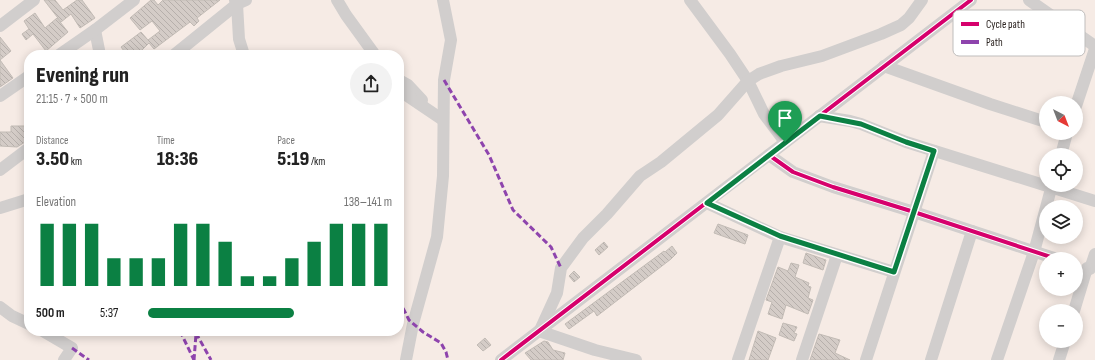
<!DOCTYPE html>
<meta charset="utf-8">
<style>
:root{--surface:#fff;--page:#f2f2f2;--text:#222;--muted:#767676;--accent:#0b8043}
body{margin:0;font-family:"Sofia Sans Condensed",sans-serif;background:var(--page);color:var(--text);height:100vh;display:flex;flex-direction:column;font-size:15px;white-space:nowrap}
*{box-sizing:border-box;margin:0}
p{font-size:13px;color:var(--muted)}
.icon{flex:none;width:22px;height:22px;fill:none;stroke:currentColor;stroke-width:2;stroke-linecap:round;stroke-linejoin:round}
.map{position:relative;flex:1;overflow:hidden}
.details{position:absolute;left:24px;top:50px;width:380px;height:286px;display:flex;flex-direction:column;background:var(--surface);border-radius:16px;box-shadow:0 2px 10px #0003}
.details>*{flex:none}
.needle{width:26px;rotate:138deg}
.tools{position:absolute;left:1039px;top:96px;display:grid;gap:8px}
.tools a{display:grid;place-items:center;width:44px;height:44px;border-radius:50%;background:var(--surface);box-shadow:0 2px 10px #0003;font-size:20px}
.pin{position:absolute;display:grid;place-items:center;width:34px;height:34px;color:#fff;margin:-41px -17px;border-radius:50% 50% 50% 0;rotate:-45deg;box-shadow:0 0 4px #0007}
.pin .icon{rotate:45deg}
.round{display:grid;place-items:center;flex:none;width:42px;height:42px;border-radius:21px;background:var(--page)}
.summary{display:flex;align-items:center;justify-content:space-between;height:68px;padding:0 12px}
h1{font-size:22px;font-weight:800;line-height:30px}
.stats{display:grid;grid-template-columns:repeat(3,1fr);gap:6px;height:68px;padding:4px 12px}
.stats div{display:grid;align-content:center}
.stats b{font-size:20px;font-weight:800}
.stats small{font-size:11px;font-weight:400}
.stats p{font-size:11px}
.chart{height:112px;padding:8px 12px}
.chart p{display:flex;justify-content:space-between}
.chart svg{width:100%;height:72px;margin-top:4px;stroke:var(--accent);stroke-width:6}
ul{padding:0 12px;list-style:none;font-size:13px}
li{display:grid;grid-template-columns:64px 48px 1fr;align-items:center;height:30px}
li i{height:10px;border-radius:5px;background:var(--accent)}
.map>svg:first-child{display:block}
.building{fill:url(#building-back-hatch);stroke:#c2bbb5}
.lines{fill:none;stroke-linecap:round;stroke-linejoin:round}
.minor{stroke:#d1cecd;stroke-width:12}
.quiet{stroke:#8e44ad;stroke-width:3;stroke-dasharray:6 3;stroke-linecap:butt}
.cycleway-casing{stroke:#fff;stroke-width:6}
.cycleway{stroke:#d6006c;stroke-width:4}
.route-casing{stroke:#fff;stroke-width:8}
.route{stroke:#0b8043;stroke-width:5}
.key{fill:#fff;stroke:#bfbdbc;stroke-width:1}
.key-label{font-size:11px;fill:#2b2320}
</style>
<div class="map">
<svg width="1095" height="360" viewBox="0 0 1095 360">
<defs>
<pattern id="building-back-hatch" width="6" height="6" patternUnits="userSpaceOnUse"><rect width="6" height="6" fill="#d4ccc7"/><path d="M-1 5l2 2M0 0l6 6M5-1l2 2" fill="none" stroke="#b6afab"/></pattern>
</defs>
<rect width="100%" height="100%" fill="#f6ebe5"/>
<g class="building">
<polygon points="44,0 55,0 63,10 77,0 82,0 95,18 80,28 71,14 61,22"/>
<polygon points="151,0 154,0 158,5 163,0 220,0 197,18 199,21 194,26 190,22 154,49 149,43 137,55 127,55 121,47 141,32 148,40 160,31 152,21 140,30 130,18"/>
<polygon points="35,13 45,28 57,18 68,32 46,51 33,34 26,40 22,34 29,29 24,21"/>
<polygon points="0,37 11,51 0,60"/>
<polygon points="0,60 13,78 0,87"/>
<polygon points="11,126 25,126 25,142 17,147 0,146 0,132 11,132"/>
<polygon points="718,224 748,235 745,244 714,233"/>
<polygon points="604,242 608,247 599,255 595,250"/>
<polygon points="672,246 677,253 671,259 597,316 594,311 569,329 565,324 664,251 665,252"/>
<polygon points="806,253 826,260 823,270 803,263"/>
<polygon points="791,263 799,265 795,277 809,283 808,286 811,287 808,298 813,300 808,314 786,305 782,319 768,314 772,302 766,300 778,267 788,271"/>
<polygon points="574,271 580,277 574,282 569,276"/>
<polygon points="783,323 797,327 794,333 797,334 794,341 779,335"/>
<polygon points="758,331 776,338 768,360 749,360"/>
<polygon points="819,334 840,340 835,353 850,360 810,360"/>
<polygon points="485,338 491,345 483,351 477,345"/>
<polygon points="544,341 548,342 553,350 565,353 563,360 531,360 525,353"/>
</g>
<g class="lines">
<g class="minor">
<polyline points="235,0 237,4 239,39 244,55"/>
<polyline points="337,0 346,15 375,55"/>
<polyline points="690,0 730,54 748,81 764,114 785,142"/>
<polyline points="1029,0 1095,46"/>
<polyline points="0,26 34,0"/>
<polyline points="95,30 100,55"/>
<polyline points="59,55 95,30 134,0"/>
<polyline points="174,55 237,4 246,0"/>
<polyline points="884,66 990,104 1046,122"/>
<polyline points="399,80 408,85 422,100"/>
<polyline points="399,95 406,95 443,120"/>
<polyline points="0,96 29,76"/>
<polyline points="1076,106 1095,49"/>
<polyline points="819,116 850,121 861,124 906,142 1095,201"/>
<polyline points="769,155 793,172 833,187 914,212 1057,259"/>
<polyline points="1061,155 1067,133"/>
<polyline points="0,170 29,148"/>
<polyline points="707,203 780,237 894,272"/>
<polyline points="0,208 29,199"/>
<polyline points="1090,269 1095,254"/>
<polyline points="0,307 12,316 29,324"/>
<polyline points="1074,311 1087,268"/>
<polyline points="541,328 557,293 561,268 583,238 607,214 640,176 661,162 718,115 748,81 759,74 781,66 822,56 881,34 901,25 909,18 922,0"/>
<polyline points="43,331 72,348 64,360"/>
<polyline points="539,331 595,350 636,360"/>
<polyline points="406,360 413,324 437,237 443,176 444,80 451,40 443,0"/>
<polyline points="501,360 971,0"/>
<polyline points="738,360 780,237"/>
<polyline points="802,360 837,255"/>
<polyline points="866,360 934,151"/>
<polyline points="931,360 972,231"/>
<polyline points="997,360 1034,252 1052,185"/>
<polyline points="1059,360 1065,341"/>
</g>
<g class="quiet">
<polyline points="444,80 489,155 513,210 551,247 561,268"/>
<polyline points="399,300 409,320 423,332 441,343 446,352 448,360"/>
<polyline points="180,331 194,360"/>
<polyline points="196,333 211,360"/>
<polyline points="72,348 89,360"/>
<polyline points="194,360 196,334"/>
</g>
<defs>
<g id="cycleway">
<polyline points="769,155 793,172 833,187 914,212 1057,259"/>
<polyline points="501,360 971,0"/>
</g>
</defs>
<use href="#cycleway" class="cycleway-casing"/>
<use href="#cycleway" class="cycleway"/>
</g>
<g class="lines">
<defs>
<polygon id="route" points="820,116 861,124 906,142 934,151 894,272 780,236 707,203"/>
</defs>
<use href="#route" class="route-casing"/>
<use href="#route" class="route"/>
</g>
<rect x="953" y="10" width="132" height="46" rx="6" class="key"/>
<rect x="961" y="22" width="18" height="4" fill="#d6006c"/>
<rect x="961" y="40" width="18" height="4" fill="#8e44ad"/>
<g class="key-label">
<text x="986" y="28">Cycle path</text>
<text x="986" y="46">Path</text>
</g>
</svg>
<div class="tools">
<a><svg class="needle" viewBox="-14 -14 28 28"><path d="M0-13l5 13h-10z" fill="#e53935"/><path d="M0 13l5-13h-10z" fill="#767676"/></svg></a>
<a><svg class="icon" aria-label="locate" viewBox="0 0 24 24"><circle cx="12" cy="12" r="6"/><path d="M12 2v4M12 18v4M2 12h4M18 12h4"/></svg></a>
<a><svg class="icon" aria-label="layers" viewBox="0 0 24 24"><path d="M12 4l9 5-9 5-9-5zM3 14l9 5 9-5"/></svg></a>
<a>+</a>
<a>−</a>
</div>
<div class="pin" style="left:785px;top:142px;background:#1e9e55"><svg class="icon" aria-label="arrive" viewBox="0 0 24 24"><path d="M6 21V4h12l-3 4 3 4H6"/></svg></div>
<section class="details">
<div class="summary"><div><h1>Evening run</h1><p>21:15 · 7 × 500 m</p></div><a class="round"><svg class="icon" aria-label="share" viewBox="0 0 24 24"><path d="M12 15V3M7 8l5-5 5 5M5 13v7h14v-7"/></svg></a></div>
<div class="stats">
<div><p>Distance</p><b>3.50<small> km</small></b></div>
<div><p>Time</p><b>18:36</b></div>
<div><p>Pace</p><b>5:19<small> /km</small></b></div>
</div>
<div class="chart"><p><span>Elevation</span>138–141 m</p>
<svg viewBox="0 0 160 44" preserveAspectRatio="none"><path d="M5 44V6M15 44V6M25 44V6M35 44V27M45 44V27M55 44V27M65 44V6M75 44V6M85 44V17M95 44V38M105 44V38M115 44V27M125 44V17M135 44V6M145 44V6M155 44V6"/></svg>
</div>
<ul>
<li><b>500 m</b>5:37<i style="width:60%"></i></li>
</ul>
</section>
</div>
